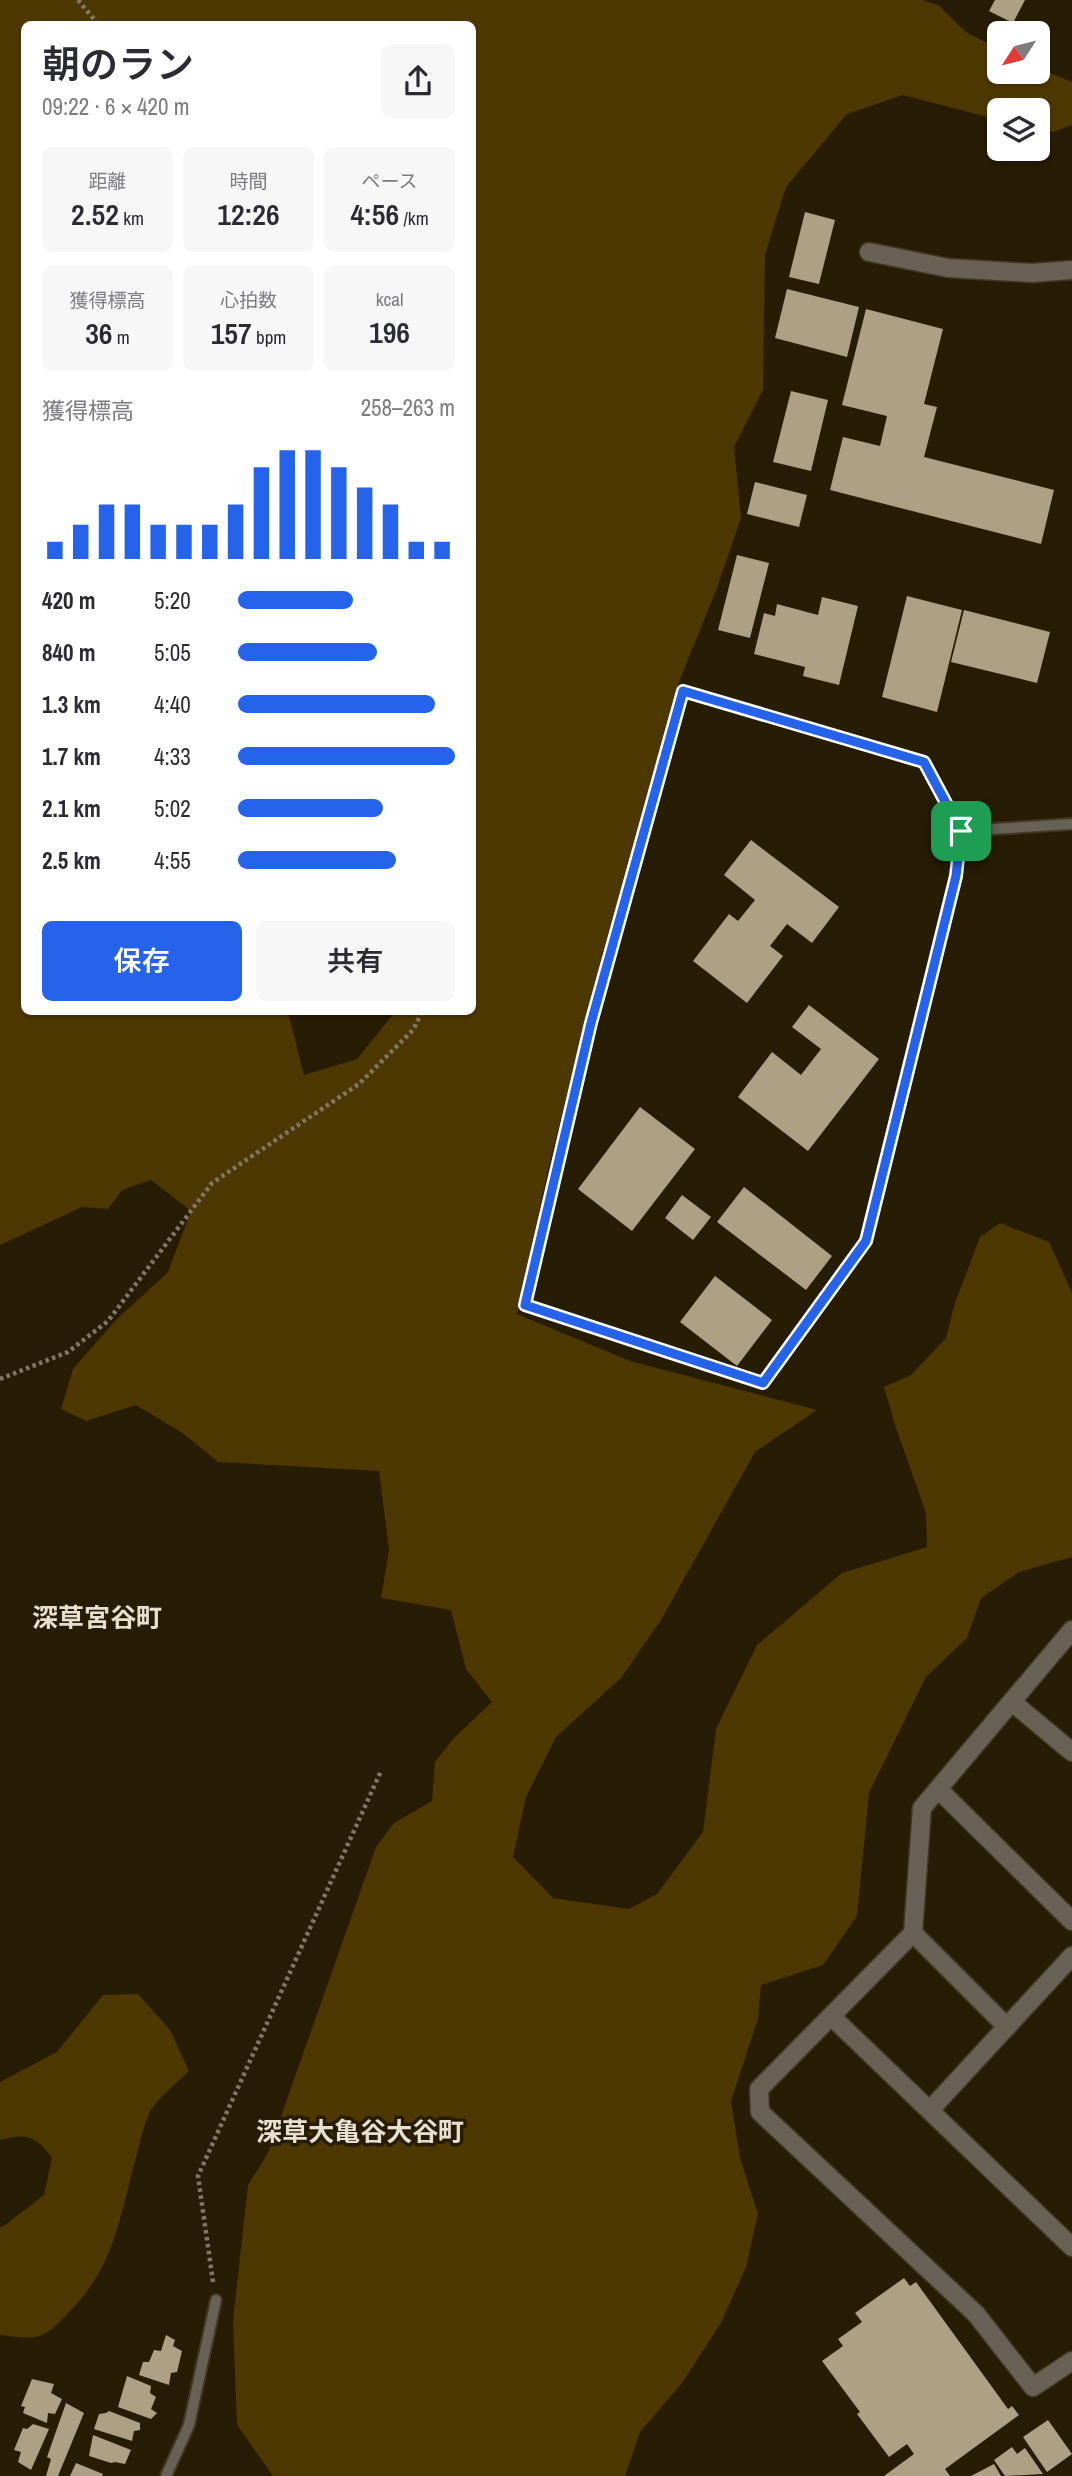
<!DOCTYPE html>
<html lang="ja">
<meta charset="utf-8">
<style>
:root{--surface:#fff;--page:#f7f7f7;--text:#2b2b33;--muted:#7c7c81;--accent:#2563eb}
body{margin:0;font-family:"Archivo Narrow","Noto Sans JP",sans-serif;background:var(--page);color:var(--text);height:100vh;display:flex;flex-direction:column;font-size:26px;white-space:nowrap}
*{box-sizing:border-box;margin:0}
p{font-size:23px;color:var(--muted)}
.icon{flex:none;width:38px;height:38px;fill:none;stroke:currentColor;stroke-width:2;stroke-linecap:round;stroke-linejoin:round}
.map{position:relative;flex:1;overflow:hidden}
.side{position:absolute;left:21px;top:21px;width:455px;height:994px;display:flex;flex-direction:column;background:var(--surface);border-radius:10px;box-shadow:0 2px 5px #0004}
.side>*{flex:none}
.needle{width:46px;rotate:234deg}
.fabs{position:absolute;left:987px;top:21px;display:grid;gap:14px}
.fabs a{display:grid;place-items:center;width:63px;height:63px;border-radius:10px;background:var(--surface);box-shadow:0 2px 5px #0004;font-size:35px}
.pin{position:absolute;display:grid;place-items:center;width:60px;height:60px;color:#fff;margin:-30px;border-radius:14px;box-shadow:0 4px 10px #0006}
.round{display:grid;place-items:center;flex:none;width:74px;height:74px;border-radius:10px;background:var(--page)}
.headline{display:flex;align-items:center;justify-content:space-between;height:119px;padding:0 21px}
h1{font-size:38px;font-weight:600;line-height:52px}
.metrics{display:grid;grid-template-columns:repeat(3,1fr);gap:10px;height:119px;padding:7px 21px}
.metrics div{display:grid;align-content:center;border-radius:10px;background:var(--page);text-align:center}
.metrics b{font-size:30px;font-weight:600}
.metrics small{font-size:19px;font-weight:400}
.metrics p{font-size:19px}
.chart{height:196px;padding:14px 21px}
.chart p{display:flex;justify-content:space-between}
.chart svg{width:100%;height:126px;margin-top:7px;stroke:var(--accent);stroke-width:6}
.action{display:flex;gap:14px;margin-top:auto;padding:14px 21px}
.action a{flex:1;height:80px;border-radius:10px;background:var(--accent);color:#fff;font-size:28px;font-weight:600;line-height:80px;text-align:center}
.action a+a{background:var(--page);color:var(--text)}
ul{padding:0 21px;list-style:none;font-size:23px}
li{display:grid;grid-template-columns:112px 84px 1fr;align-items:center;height:52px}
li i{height:18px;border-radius:9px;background:var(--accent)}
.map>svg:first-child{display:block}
.green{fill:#4e3802;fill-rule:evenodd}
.building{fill:#aea084}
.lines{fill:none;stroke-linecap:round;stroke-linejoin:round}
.service-casing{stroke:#423721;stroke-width:14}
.minor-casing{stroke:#423721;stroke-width:21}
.path{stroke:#817864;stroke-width:4.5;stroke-dasharray:3.5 3.5;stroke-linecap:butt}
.service{stroke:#676156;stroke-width:10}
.minor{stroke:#676156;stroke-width:18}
.route-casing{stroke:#fff;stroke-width:14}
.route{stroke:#2563eb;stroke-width:9}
.labels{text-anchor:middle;stroke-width:7;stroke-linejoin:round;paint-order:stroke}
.neighbourhood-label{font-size:26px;font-weight:bold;fill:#e7e0d1;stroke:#271c04}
</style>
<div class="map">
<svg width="1072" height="2476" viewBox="0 0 1072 2476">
<rect width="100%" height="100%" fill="#271c04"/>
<g class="green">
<path d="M0,0H922L938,5L966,32L999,49V72H1038V68L1072,82V125L1053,132L1038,129V110H999V120L903,95L847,114L786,187L765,255L763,390L734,447L741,518L717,588L679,682L640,829L603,951L548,1170L517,1314L630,1361L817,1410L755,1452L661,1620L621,1678L556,1737L526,1797L513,1857L553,1898L629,1909L657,1894L703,1832L716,1729L757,1645L842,1573L927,1547L926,1513L895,1425L884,1387L911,1375L946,1338L955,1303L980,1237L1000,1223L1049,1242L1072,1293V1557L1019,1572L981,1598L967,1638L926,1677L869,1793L857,1916L823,1965L761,1985L758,2019L731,2101L740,2158L758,2214L746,2267L721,2323L682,2383L640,2432L625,2476H273L237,2425L233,2321L248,2185L268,2153L376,1847L394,1823L432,1801L435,1762L453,1739L492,1702L466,1669L451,1610L381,1598L389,1550L379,1471L218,1462L184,1434L136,1405L86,1421L61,1409L73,1369L115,1321L168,1272L191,1211L151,1180L122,1190L108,1209L82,1207L0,1245ZM24,24H472V1012H395L357,1059L304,1075L288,1012H24Z"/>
<path d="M138,1994L170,2030L189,2071C178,2082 154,2101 149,2114C144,2125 141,2138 138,2150C121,2209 118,2259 74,2307C44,2338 44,2341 0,2335V2227L5,2225L44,2195L52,2158C36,2135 26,2133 0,2140V2082L57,2052L103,1995Z"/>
</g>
<g class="building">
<polygon points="995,0 1025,0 1013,23 989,11"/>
<polygon points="805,212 835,220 819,284 789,277"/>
<polygon points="787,289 859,307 847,357 775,338"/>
<polygon points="866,309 943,329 924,404 937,407 924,457 1054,490 1041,544 830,490 843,437 880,446 887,416 842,405"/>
<polygon points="791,391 828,400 811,471 773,462"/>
<polygon points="755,482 807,495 799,527 747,514"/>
<polygon points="737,555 769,563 750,638 718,630"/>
<polygon points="907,596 962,610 937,712 882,697"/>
<polygon points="822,597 858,606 839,685 803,676 805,667 754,654 764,613 775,616 777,604 818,615"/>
<polygon points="964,610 1050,632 1037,683 951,662"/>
<polygon points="751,840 839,907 812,943 787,924 770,946 783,956 747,1003 693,961 729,914 738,921 755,900 724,875"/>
<polygon points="809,1005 879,1059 808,1151 738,1097 772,1052 801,1075 821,1049 792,1027"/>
<polygon points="640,1107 695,1149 632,1231 578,1189"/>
<polygon points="744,1187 832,1256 806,1290 717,1222"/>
<polygon points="682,1195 711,1217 693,1240 665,1218"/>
<polygon points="715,1276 772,1320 737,1366 680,1322"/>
<polygon points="904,2278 910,2286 916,2282 1008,2409 1012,2406 1019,2415 945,2469 950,2476 884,2476 914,2454 907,2444 889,2457 857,2414 860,2412 822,2361 843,2346 838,2339 862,2322 855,2313"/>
<polygon points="166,2335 175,2340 173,2346 182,2351 177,2372 171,2373 169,2385 139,2375 143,2362 149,2362 154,2350 161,2351"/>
<polygon points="127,2376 151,2386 150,2393 156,2397 151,2409 157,2413 151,2419 118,2407"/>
<polygon points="32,2379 54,2384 51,2393 62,2399 55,2414 48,2413 47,2423 23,2413 25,2407 21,2406"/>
<polygon points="66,2403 84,2413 58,2476 46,2476 51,2459 47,2457"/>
<polygon points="109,2411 140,2423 140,2430 134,2431 132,2441 94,2429 99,2414 106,2413"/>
<polygon points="1048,2420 1072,2454 1047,2472 1023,2437"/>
<polygon points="33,2424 49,2429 31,2470 18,2462 21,2452 14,2450 23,2428 27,2429"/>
<polygon points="93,2435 131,2450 125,2464 115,2462 111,2463 89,2456"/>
<polygon points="1012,2447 1017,2454 1025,2448 1043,2474 1005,2476 994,2460"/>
<polygon points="76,2463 103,2474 102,2476 70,2476"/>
<polygon points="994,2464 1001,2476 971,2476"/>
</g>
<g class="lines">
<defs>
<g id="service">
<polygon points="683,691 924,762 961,831 956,876 866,1241 763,1383 525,1305 591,1023"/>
<polyline points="961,831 1072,824"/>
<polyline points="166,2476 189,2425 216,2300"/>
</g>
<g id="minor">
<polyline points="869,252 948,268 1032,273 1072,270"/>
<polyline points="1072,1630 922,1808 913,1933 759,2089 760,2112 976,2314 1033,2387 1072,2361"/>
<polyline points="1012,1702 1072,1752"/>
<polyline points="938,1789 1072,1921"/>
<polyline points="913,1933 1007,2027"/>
<polyline points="831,2016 1072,2247"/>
<polyline points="930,2110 1072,1956"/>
</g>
</defs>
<use href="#service" class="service-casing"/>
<use href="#minor" class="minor-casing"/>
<g class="path">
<polyline points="78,0 98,24"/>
<polyline points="0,1379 68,1352 108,1321 212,1183 359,1084 413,1030 422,1012"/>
<polyline points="213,2282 198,2176 381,1771"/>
</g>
<use href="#service" class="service"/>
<use href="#minor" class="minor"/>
</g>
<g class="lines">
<defs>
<polygon id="route" points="683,691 924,762 961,831 956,876 866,1241 763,1383 525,1305 591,1023"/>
</defs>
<use href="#route" class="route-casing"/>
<use href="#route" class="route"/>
</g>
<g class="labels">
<g class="neighbourhood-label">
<text x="97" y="1627">深草宮谷町</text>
<text x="360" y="2141">深草大亀谷大谷町</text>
</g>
</g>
</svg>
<div class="fabs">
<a><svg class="needle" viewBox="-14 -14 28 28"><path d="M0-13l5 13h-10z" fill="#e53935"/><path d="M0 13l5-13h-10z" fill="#7c7c81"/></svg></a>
<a><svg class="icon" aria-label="layers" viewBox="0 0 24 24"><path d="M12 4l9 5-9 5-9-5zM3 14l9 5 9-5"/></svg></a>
</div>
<div class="pin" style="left:961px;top:831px;background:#1e9e55"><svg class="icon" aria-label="arrive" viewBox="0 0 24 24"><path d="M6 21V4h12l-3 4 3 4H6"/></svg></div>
<section class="side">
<div class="headline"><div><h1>朝のラン</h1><p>09:22 · 6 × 420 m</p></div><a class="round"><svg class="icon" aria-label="share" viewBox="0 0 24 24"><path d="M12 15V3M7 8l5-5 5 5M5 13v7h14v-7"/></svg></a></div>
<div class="metrics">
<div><p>距離</p><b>2.52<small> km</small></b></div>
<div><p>時間</p><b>12:26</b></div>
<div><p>ペース</p><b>4:56<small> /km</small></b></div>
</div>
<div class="metrics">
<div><p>獲得標高</p><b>36<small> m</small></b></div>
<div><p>心拍数</p><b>157<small> bpm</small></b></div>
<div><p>kcal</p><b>196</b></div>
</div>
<div class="chart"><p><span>獲得標高</span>258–263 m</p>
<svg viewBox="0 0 160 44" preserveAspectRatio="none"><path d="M5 44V38M15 44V32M25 44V25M35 44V25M45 44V32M55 44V32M65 44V32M75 44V25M85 44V12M95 44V6M105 44V6M115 44V12M125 44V19M135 44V25M145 44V38M155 44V38"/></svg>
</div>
<ul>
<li><b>420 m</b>5:20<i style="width:53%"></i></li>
<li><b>840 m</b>5:05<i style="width:64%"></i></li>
<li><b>1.3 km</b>4:40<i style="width:91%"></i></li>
<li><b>1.7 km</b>4:33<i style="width:100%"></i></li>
<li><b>2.1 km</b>5:02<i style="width:67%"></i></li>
<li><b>2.5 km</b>4:55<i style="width:73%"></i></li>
</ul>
<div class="action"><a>保存</a><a>共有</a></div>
</section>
</div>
